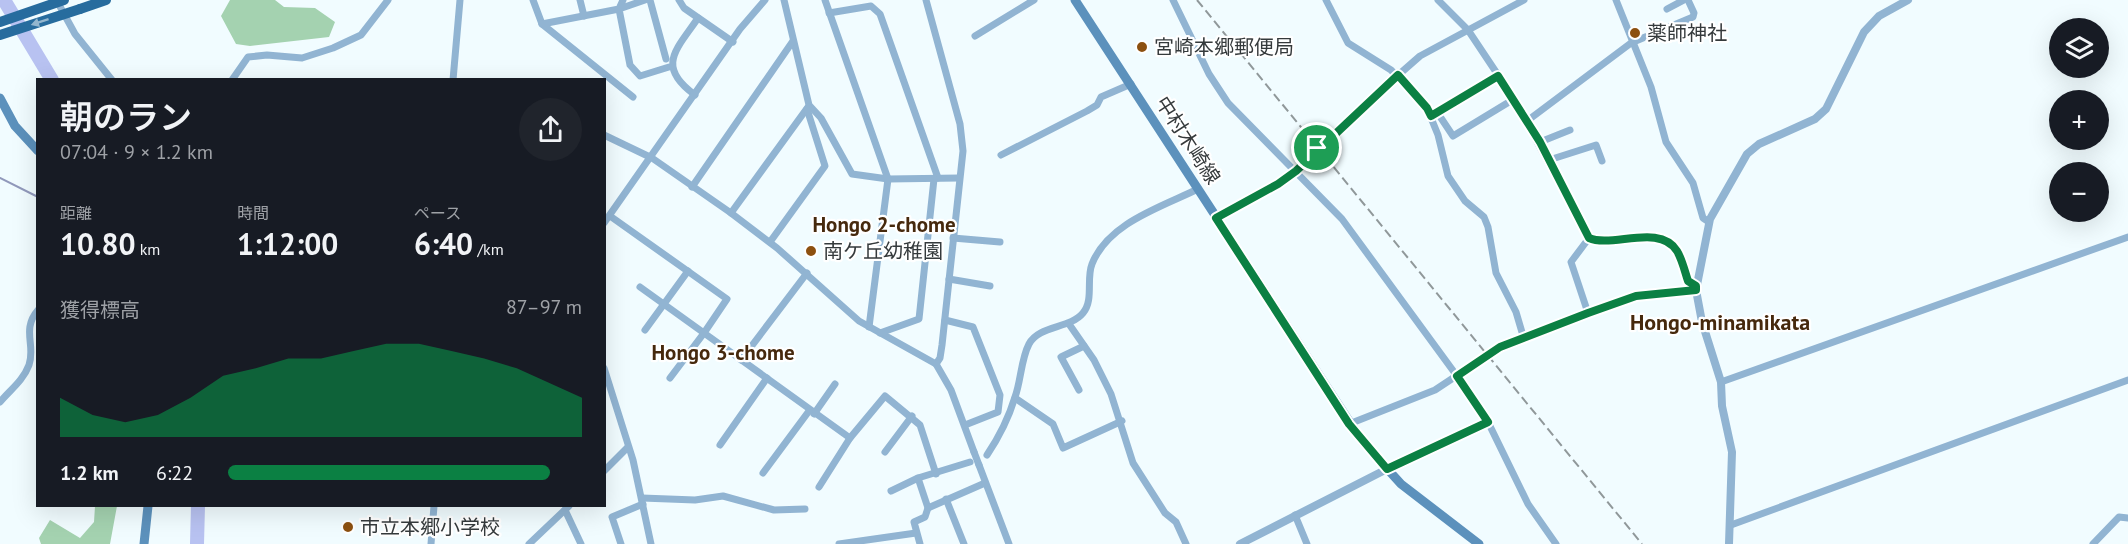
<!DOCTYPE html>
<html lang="ja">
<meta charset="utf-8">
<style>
:root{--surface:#171b24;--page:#20242c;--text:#f1f3f6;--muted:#9ea1a6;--accent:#0b8043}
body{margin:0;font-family:"PT Sans","Noto Sans JP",sans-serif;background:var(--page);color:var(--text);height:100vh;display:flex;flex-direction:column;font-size:22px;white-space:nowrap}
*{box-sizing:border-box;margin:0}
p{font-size:20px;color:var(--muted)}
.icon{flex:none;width:33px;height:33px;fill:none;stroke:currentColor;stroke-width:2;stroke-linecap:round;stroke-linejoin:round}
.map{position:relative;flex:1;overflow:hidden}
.side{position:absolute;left:36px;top:78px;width:570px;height:429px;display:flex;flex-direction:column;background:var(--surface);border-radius:0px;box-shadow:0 6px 24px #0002}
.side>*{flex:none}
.controls{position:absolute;left:2049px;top:18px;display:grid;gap:12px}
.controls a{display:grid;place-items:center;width:60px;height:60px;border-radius:50%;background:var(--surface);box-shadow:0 6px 24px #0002;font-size:30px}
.pin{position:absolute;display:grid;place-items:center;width:51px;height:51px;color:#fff;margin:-26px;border:3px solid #fff;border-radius:50%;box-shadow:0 2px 6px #0007}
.round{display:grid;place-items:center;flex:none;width:63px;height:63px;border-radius:32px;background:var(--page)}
.overview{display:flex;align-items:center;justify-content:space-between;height:102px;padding:0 24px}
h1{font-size:33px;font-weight:600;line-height:45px}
.stats{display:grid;grid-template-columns:repeat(3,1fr);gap:9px;height:102px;padding:6px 24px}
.stats div{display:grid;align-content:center}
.stats b{font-size:30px;font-weight:600}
.stats small{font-size:16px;font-weight:400}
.stats p{font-size:16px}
.chart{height:168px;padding:12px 24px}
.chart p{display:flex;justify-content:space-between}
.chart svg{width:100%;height:108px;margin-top:6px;fill:var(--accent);opacity:.7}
ul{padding:0 24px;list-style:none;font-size:20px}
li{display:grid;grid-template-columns:96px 72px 1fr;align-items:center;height:45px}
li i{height:15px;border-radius:8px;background:var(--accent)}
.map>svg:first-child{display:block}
.forest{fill:#a4d2b0}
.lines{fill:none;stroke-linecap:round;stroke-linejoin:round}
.stream{stroke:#9199bb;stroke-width:2}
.river{stroke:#b8c2f1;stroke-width:14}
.minor{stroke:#91b4d2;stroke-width:7}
.tertiary{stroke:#91b4d2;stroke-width:8}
.secondary{stroke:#5c91bc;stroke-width:9}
.trunk{stroke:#276c9e;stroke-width:10}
.rail{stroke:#90989a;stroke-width:2;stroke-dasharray:9 4.5;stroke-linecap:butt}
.minor-bridge{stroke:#91b4d2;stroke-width:7}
.trunk-bridge{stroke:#276c9e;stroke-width:10}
.oneway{fill:#93b6ce}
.route-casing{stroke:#fff;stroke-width:12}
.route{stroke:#0b8043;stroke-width:8}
.poi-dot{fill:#8c5010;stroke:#fff;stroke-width:2}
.labels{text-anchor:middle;stroke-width:4.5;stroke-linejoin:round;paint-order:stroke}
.poi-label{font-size:20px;fill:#353a3c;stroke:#fff;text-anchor:start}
.street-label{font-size:20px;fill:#353a3c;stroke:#fff}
.neighbourhood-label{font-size:21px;font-weight:bold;fill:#46290d;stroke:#fff}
.quarter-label{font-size:22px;font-weight:bold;fill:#46290d;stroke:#fff}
</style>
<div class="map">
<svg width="2128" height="544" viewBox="0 0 2128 544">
<rect width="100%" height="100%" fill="#f1fcff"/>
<g class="forest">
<polygon points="230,0 275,0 284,7 315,8 335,22 329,37 250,46 236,44 221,16"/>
<polygon points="95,506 117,506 110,544 41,544 39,538 50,520 80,538 94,522"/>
</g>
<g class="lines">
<polyline class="stream" points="0,178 38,197"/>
<g class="river">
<polyline points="4,0 52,80"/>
<polyline points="197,544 198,506"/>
</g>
<g class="minor">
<polyline points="533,0 542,24 619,9 623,0"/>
<polyline points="580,0 584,16"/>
<polyline points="645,0 619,9 630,65 640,76 669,67"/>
<polyline points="650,0 666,59"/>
<polyline points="679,0 684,8 733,42"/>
<polyline points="784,0 809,105 821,118 852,174 888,179 959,178"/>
<polyline points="825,0 888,179 869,327"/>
<polyline points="926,0 960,124 963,151 942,345 940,358 936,364"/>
<polyline points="1173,0 1209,74 1228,103 1342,219 1457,376 1488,422 1528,504 1556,544"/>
<polyline points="1326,0 1348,43 1391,70 1427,108 1438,135 1448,176 1465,201 1484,217 1488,227 1496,273 1516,312 1524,339"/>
<path d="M1438,0L1468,30L1514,99L1589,238C1612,248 1660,223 1677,251C1682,259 1685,272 1688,281L1696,286"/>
<polyline points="1616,0 1651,87 1666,142 1693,183 1703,218 1709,222"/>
<polyline points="57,1 75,34 112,80"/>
<polyline points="1667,9 1684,0"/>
<polyline points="829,13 871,6 880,14 938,178"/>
<polyline points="542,24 633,97"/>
<polyline points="975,36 1034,0"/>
<polyline points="1498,76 1437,112 1453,136 1514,99"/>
<polyline points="232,80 248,57 267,55 302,58 333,48 361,35 388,0"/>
<polyline points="453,80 460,0"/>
<path d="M695,95C655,66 677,49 698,18"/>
<polyline points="1527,121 1631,43 1693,17 1694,13 1688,0"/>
<polyline points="604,135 652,158 731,213 777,248 859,321 936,364 951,390 974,452"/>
<polyline points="1540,142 1570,130"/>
<polyline points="1001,155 1087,111 1097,105 1101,97 1131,84"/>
<polyline points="1549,160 1596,145 1602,161"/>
<polyline points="692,187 793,41"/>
<polyline points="731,213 808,107"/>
<polyline points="610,216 727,299 704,333 850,438"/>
<polyline points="1216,218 1278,184 1296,171 1355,113 1420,56 1524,0"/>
<polyline points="604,223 740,29 765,0"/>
<polyline points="953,238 1000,242"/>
<polyline points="770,242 825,166 807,109"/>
<polyline points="949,279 990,286"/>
<polyline points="640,287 704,333 670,378"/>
<polyline points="1588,313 1571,262 1589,238"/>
<polyline points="945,320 973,327 1000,395 998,412 965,425"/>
<polyline points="1069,324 1094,360 1111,394 1133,463 1165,513 1176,522 1186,544"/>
<polyline points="645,330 688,271"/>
<polyline points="880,333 919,319 934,179"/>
<polyline points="741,360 807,273"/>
<polyline points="604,368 633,460 651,544"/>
<polyline points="1721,382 2128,237"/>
<polyline points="1079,390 1061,357 1084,346"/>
<polyline points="1015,398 1053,424 1063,448 1122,421"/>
<path d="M0,402C10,390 23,381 29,365C36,345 21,330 38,310"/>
<polyline points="814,414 835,384"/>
<polyline points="1349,424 1435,390 1500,347 1636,296 1696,290"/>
<polyline points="720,445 767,378"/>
<polyline points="885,452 912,416"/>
<path d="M987,455C999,437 1009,417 1015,397C1021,381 1021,359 1029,344C1039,325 1070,329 1083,313C1094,300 1086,279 1092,264C1108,223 1161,207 1198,189"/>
<polyline points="979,465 1009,544"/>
<polyline points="1387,469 1488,422"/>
<polyline points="604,471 628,447"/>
<polyline points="763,473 809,411"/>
<polyline points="918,478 928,508"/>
<polyline points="819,487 850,438 885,396 920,425 936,474"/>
<polyline points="891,491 918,478 970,462"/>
<polyline points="642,498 695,500 723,496 774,510 805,509"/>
<polyline points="946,499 964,544"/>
<polyline points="565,510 581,544"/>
<polyline points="1295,515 1307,544"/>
<polyline points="1731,525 2128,380"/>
<polyline points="431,544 434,506"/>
<polyline points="529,544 569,506"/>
<polyline points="621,544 612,517 643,504"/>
<polyline points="839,544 916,533"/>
<polyline points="920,544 914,522 925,517 928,508 985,483"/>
<polyline points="2093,544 2119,517 2128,518"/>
</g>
<g class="tertiary">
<polyline points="1240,544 1387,469"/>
<polyline points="1729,544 1732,452 1722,406 1721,382 1702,322 1696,290 1710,219 1747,154 1759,144 1815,119 1826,109 1864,32 1879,16 1908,0"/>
</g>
<g class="secondary">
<polyline points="1075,0 1362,441 1401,484 1479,544"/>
<polyline points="0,98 15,126 38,151"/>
<polyline points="144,544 148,506"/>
</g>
<polyline class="trunk" points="80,9 106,0"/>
<polyline class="rail" points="1197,0 1642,544"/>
<polyline class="minor-bridge" points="974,452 979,465"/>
<g class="trunk-bridge">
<polyline points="0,22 64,0"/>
<polyline points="0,35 80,9"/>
</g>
</g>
<defs><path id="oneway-solid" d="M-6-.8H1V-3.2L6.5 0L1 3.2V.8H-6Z" transform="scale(1.5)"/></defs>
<use class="oneway" href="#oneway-solid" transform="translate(40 22) rotate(162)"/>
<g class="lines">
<defs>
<path id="route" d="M1398,75L1427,108L1431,116L1498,76L1540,142L1589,238C1612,248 1660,223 1677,251C1682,259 1685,272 1688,281L1696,286V290L1636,296L1588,313L1500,347L1457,376L1488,422L1387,469L1349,424L1216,218L1278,184L1296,171Z"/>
</defs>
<use href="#route" class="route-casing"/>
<use href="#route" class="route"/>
</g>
<g class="poi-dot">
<circle cx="1635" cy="33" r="6"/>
<circle cx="1142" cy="47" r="6"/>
<circle cx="811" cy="251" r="6"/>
<circle cx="348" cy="527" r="6"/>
</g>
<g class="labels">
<g class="poi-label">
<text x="1647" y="40">薬師神社</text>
<text x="1154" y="54">宮崎本郷郵便局</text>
<text x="823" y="258">南ケ丘幼稚園</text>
<text x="360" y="534">市立本郷小学校</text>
</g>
<g class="street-label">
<text transform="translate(1188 140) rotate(57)" y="7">中村木崎線</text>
</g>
<g class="neighbourhood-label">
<text x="884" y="232">Hongo 2-chome</text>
<text x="723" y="360">Hongo 3-chome</text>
</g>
<g class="quarter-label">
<text x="1720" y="330">Hongo-minamikata</text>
</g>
</g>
</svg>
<div class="controls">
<a><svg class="icon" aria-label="layers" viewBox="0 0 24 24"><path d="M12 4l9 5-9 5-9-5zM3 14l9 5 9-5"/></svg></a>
<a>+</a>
<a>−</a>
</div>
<div class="pin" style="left:1317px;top:148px;background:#1e9e55"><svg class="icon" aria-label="arrive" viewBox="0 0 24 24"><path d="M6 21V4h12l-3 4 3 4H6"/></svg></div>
<section class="side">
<div class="overview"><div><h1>朝のラン</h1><p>07:04 · 9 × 1.2 km</p></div><a class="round"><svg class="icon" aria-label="share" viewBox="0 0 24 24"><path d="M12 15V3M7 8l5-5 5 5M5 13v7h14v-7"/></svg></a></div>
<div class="stats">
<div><p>距離</p><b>10.80<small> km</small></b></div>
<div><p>時間</p><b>1:12:00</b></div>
<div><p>ペース</p><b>6:40<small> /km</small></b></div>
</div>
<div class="chart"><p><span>獲得標高</span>87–97 m</p>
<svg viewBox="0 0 160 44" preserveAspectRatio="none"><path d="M0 44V28L10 35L20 38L30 35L40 28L50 19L60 16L70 12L80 12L90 9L100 6L110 6L120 9L130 12L140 16L150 22L160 28V44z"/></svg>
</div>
<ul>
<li><b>1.2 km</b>6:22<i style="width:91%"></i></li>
</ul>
</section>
</div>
